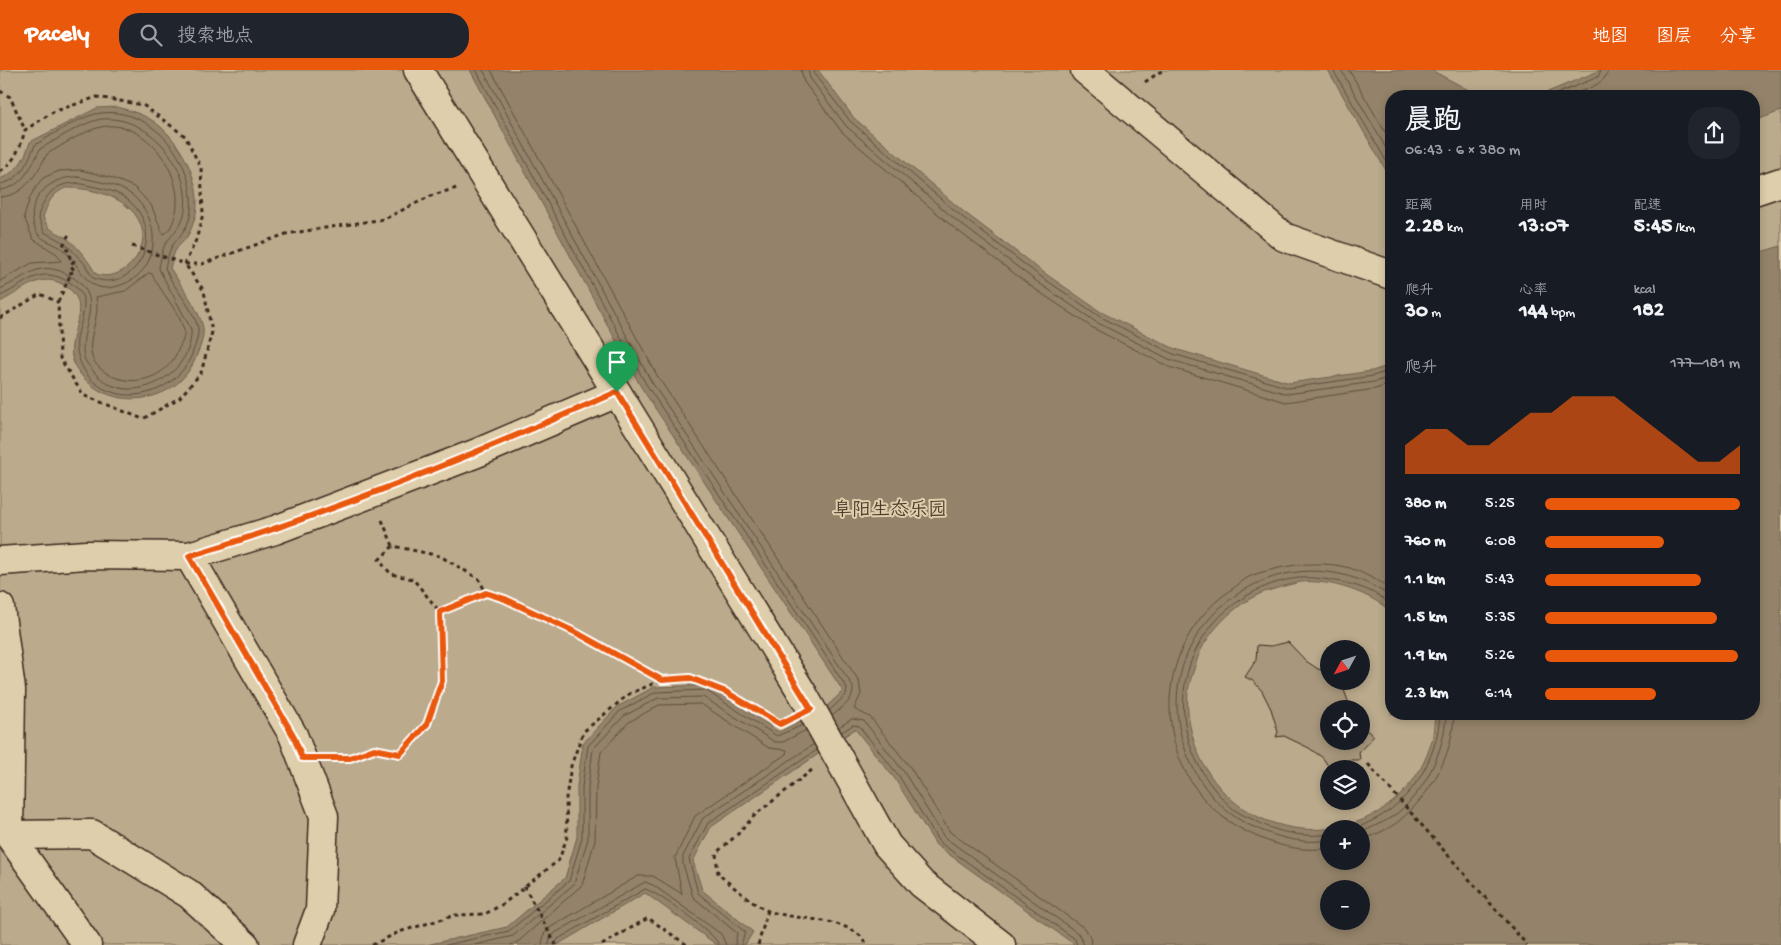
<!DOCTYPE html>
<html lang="zh">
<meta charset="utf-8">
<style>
:root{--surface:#171b24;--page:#20242c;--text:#f1f3f6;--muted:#9ea1a6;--accent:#ea580c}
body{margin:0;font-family:"Gochi Hand","LXGW WenKai TC",sans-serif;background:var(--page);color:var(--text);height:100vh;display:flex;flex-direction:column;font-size:19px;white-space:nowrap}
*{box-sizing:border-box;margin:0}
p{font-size:16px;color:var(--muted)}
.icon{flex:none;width:28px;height:28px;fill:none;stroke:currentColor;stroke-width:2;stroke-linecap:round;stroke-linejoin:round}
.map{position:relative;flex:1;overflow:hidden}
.details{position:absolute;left:1385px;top:20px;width:375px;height:630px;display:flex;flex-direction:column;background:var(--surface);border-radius:20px;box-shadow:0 2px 8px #0003}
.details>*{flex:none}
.needle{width:32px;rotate:230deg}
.buttons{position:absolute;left:1320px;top:570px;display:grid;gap:10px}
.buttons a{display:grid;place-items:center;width:50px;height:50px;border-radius:50%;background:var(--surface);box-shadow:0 2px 8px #0003;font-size:25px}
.pin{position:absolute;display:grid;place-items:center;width:42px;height:42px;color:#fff;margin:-51px -21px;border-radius:50% 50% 50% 0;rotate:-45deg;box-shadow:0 0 5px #0007}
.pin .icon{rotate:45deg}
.round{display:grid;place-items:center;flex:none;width:52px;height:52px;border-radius:20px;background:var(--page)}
.headline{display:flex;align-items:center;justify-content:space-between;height:85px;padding:0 20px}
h1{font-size:28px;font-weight:700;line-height:38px}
.figures{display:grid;grid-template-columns:repeat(3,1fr);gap:8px;height:85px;padding:5px 20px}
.figures div{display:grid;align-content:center}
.figures b{font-size:21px;font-weight:700}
.figures small{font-size:14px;font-weight:400}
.figures p{font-size:14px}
.chart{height:140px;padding:10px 20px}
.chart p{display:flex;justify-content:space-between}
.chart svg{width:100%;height:90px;margin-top:5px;fill:var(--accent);opacity:.7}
ul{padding:0 20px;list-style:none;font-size:16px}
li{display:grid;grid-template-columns:80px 60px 1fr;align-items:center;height:38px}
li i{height:12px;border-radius:6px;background:var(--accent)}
header{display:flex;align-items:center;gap:30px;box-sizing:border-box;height:70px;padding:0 25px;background:var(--accent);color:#fff}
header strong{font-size:24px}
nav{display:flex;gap:28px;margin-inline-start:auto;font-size:18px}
.search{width:350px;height:45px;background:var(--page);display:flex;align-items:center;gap:12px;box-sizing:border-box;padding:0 18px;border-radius:20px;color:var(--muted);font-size:19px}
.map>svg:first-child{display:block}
.green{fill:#bbaa8c;stroke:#7b6a55;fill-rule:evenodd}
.water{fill:#94836a;stroke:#705f4c;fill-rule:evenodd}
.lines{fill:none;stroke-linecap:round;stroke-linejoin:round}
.shore{stroke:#5f4e3c;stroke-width:1}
.building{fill:#a8977c;stroke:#3b2a1e}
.minor-casing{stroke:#3b2a1e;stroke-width:31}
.path{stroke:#3b2a1e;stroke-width:3;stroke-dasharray:4 4;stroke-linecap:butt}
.minor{stroke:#dfceab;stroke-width:28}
.route-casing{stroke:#fff;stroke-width:10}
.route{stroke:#ea580c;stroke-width:6}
.labels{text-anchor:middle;stroke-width:4;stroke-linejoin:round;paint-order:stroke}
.park-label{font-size:19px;fill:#4e3d2e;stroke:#dfceab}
</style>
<header>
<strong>Pacely</strong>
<div class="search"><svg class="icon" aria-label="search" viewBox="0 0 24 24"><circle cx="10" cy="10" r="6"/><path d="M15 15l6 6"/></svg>搜索地点</div>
<nav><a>地图</a><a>图层</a><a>分享</a></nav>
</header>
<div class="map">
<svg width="1781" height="875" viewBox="0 0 1781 875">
<rect width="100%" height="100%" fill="#d8c7a5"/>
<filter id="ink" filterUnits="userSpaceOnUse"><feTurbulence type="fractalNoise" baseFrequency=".02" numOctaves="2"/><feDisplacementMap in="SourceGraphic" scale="10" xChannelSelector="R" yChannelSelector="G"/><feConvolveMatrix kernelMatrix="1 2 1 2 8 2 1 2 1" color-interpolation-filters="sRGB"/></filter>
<g filter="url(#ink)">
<path class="green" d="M0,0H1781V875H0ZM1391,26H1754V644H1391ZM1329,579H1361V611H1329ZM1329,639H1361V671H1329ZM1329,699H1361V731H1329ZM1329,759H1361V791H1329ZM1329,819H1361V851H1329Z"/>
<g class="water">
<path d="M470,0H818L854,48L964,142L1043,202L1101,242L1175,279L1290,313L1372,301L1391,295V542C1371,523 1329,509 1301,512C1291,514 1281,517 1271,520C1242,527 1206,561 1197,590C1194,600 1189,612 1188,622C1186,644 1191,666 1199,685C1245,789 1397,783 1431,674C1434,664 1434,653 1435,644H1754V184L1781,176V875H1075L936,775L895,709L855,659L711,757L693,791L702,820L753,862L745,875H717L645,823L557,875H426L507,857L565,808L577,767V716L583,673L617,637L654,617L707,615L779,662L824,639L843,621L641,317ZM1329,759H1361V791H1329ZM1329,819H1361V851H1329Z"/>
<polygon points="1328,0 1431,0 1480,26 1391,26 1391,109"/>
<polygon points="1601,0 1781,0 1781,41 1754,51 1754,26 1538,26"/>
<path d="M118,37C127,40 136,42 144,46C175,59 203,110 196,143C194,152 190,164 184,171C181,174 178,176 176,180C173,184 172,193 170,198C180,214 200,240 203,258C204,269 200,277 196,287C177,338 102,344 75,296C61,271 95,237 68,218C42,198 23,221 0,232V109C18,101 24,90 30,72L97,38ZM65,118C91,117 135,128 142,159C148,184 121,213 96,204C89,192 80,179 69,170C56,159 51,165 43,147C48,133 51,125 65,118Z"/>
</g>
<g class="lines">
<g class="shore">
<polyline points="476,0 646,314 847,618 846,625 829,641"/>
<path d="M483,0L651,311L852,615C857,629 842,637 832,646"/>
<polyline points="491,0 658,307 859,611 861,624 854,639 870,647 910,697 950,762 1084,858 1090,866 1091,875"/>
<polyline points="801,0 804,12 842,62 953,157 1032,217 1093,258 1169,297 1286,332 1375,319 1391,314"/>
<polyline points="808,0 810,8 846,56 957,151 1036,211 1096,252 1171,290 1287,324 1374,312 1391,307"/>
<polyline points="814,0 815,5 850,51 961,146 1040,206 1099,246 1173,284 1289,318 1373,306 1391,300"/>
<polyline points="1333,0 1391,99"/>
<polyline points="1341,0 1391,87"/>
<polyline points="1349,0 1391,72"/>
<polyline points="1551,26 1598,7 1601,0"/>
<path d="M1567,26C1580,21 1606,16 1608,0"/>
<path d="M78,107C95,111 118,114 132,125C164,152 160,204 118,216C84,226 83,195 61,178C54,173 43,171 38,164C20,135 48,105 78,107Z"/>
<path d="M77,113C93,117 115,119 128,130C169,163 135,225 93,208L84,193L66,174L44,162L38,146C45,125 54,113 77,113Z"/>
<path d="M0,114C21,111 28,91 35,75C52,65 82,45 101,43C152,37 195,90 191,140C190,156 180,165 172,176C168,182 167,192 165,198C173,219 193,236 198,258C199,267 195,275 192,284C178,320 129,339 95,313C83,303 75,285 77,269C80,249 95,227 69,212C38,194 26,215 0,226"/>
<path d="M0,120C22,118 32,96 40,79C56,70 85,51 102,49C148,45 191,95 185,140C183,154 174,162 166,173C162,179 160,191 159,199L191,259C194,305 128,342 94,302C92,299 87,294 85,290C75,262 109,229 72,207C39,187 28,207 0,219"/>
<path d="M0,127C25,126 37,103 47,84C63,75 83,61 101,57C147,47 189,109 174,149C172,156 169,161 163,164L151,135L134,117L109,107L80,100L59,101L43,108L38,114L30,127L24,147L33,169L57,184L61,191L32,193L0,211"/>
<path d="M149,203L152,204C161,223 178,239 184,260C185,267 182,273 179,278C169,305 141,317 114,307C106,304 95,296 92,287C86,268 101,248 96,227L125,221Z"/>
<polyline points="839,657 852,649 864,651 904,702 944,767 1079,864 1084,875"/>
<polyline points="842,662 853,655 859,656 899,706 939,772 1075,869 1077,875"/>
<path d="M1356,759C1366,753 1380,748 1390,740C1420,717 1438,681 1440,644"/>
<path d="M1361,763C1371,757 1383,753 1392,747C1424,725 1445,681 1446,644"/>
<path d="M1329,764C1304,768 1278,763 1256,751C1248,747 1239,744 1232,738C1167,680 1165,581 1240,530C1261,516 1288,506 1314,508C1341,511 1371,516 1391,535"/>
<path d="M1329,770C1299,775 1272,766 1245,753C1219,739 1201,716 1189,689C1134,563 1280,448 1391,527"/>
<path d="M1361,771C1373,765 1388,760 1399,751C1431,724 1453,686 1454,644"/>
<path d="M1329,778C1299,783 1271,774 1245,761C1151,713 1144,579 1231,520C1238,515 1245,508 1253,505C1261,502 1271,500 1279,498C1301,493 1328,492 1350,498C1364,503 1378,511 1391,518"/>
<polyline points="446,875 509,861 569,811 582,768 582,717 588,676 620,641 656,622 705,620 777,666 803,655"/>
<polyline points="475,875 513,866 574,814 588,769 588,717 593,679 624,646 658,628 703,627 775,672 783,672 806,660"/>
<polyline points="511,875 519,871 582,815 595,770 596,718 601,682 629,652 659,635 701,634 769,678 787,680 786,684 695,746 675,788 682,824 653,806 638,806 551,857 544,864 542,875"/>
<polyline points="549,875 550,869 555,863 645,812 653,815 721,864 726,875"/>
<path d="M555,875L558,869L645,819C657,822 718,865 719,875"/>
<polyline points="735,875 737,863 693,827 683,794 683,786 703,748 814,674"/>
<polyline points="741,875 745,862 698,823 689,789 708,753 817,680"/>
</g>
</g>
<polygon class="building" points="1288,572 1306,591 1318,599 1329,602 1329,611 1344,611 1344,620 1351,639 1329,639 1329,671 1361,671 1361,656 1374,666 1359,682 1360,690 1349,690 1339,695 1338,699 1330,699 1323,688 1309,678 1284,666 1276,667 1278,662 1271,639 1262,621 1253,611 1245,607 1256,590 1257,575 1271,576"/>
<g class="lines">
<defs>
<g id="minor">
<polyline points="418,0 803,624 887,775 922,814 1001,875"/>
<polyline points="1085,0 1284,167 1391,205"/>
<polyline points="1754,121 1781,112"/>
<polyline points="189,486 293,665 324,746 320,840 307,875"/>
<polyline points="0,491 86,485 189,486 275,460 477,383 617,323"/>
<polyline points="0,537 11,620 9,765 92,764 189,824 245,875"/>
<polyline points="1,754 87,875"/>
</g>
</defs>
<use href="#minor" class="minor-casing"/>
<g class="path">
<polyline points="1145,12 1163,0"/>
<polyline points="0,21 10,27 25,60"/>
<path d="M0,101C15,93 21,75 25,60L53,42L97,27L143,35L185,66L201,98L203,144L196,170L185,194"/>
<polyline points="132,176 185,194 202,194 286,164 384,149 433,125 457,118"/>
<polyline points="58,232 69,208 68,204 75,201 70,195 74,191 70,188 69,181 63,176 69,164"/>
<polyline points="0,248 40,224 58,232 60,288 83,325 143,349 179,328 201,303 212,262 204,221 185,194"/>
<polyline points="382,450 393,476 440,486 479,509 486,523"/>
<polyline points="393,476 379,490 391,504 413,509 440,542"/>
<polyline points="334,688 350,688 374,679 400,684 427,654 442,611 440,542 486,523 505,529 579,564 661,610"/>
<polyline points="1368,694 1527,875"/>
<path d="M812,700L755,745L737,765L716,783L718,804C732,815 753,835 768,841C796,851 853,846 867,875"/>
<polyline points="524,816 556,875"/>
<polyline points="372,875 399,862 456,845 485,844 503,834 559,790 567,767 566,728 571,696 583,662 629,624 662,610 691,608 726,622 780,654 784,652"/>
<polyline points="602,875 648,848 687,875"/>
<polyline points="758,875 768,840"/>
</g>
<use href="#minor" class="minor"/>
</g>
</g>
<g class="lines" filter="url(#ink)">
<defs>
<path id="route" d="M617,322L811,639L780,654L726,622L690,608L662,610L579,564L505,529L486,523L440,542L442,611L427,654L400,684L374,679L350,688H302L293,665L189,486C336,442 477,383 617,322Z"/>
</defs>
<use href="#route" class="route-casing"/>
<use href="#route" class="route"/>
</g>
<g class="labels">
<g class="park-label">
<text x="890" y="445">阜阳生态乐园</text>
</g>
</g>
</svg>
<div class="buttons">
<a><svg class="needle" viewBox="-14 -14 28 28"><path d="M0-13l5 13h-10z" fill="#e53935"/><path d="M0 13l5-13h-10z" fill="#9ea1a6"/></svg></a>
<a><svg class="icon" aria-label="locate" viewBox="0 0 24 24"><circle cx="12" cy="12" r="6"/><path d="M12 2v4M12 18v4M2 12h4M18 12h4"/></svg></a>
<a><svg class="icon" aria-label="layers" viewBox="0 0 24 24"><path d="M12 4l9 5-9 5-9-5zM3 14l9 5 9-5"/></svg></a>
<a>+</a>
<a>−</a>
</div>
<div class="pin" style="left:617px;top:322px;background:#1e9e55"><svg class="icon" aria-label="arrive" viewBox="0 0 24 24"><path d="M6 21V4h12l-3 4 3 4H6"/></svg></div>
<section class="details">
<div class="headline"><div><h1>晨跑</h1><p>06:43 · 6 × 380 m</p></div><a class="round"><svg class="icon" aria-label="share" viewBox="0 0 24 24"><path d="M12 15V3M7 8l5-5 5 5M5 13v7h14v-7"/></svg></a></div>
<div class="figures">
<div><p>距离</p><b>2.28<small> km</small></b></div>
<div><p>用时</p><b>13:07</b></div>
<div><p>配速</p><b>5:45<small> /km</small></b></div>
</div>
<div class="figures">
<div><p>爬升</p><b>30<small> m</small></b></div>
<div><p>心率</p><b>144<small> bpm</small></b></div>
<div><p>kcal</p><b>182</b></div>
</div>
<div class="chart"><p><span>爬升</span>177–181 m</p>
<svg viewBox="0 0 160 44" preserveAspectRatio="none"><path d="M0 44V30L10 22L20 22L30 30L40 30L50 22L60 14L70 14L80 6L90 6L100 6L110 14L120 22L130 30L140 38L150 38L160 30V44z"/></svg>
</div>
<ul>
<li><b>380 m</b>5:25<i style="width:100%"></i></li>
<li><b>760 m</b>6:08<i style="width:61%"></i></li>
<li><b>1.1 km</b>5:43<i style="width:80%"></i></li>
<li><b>1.5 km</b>5:35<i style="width:88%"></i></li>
<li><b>1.9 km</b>5:26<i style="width:99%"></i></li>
<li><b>2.3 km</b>6:14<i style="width:57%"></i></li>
</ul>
</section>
</div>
